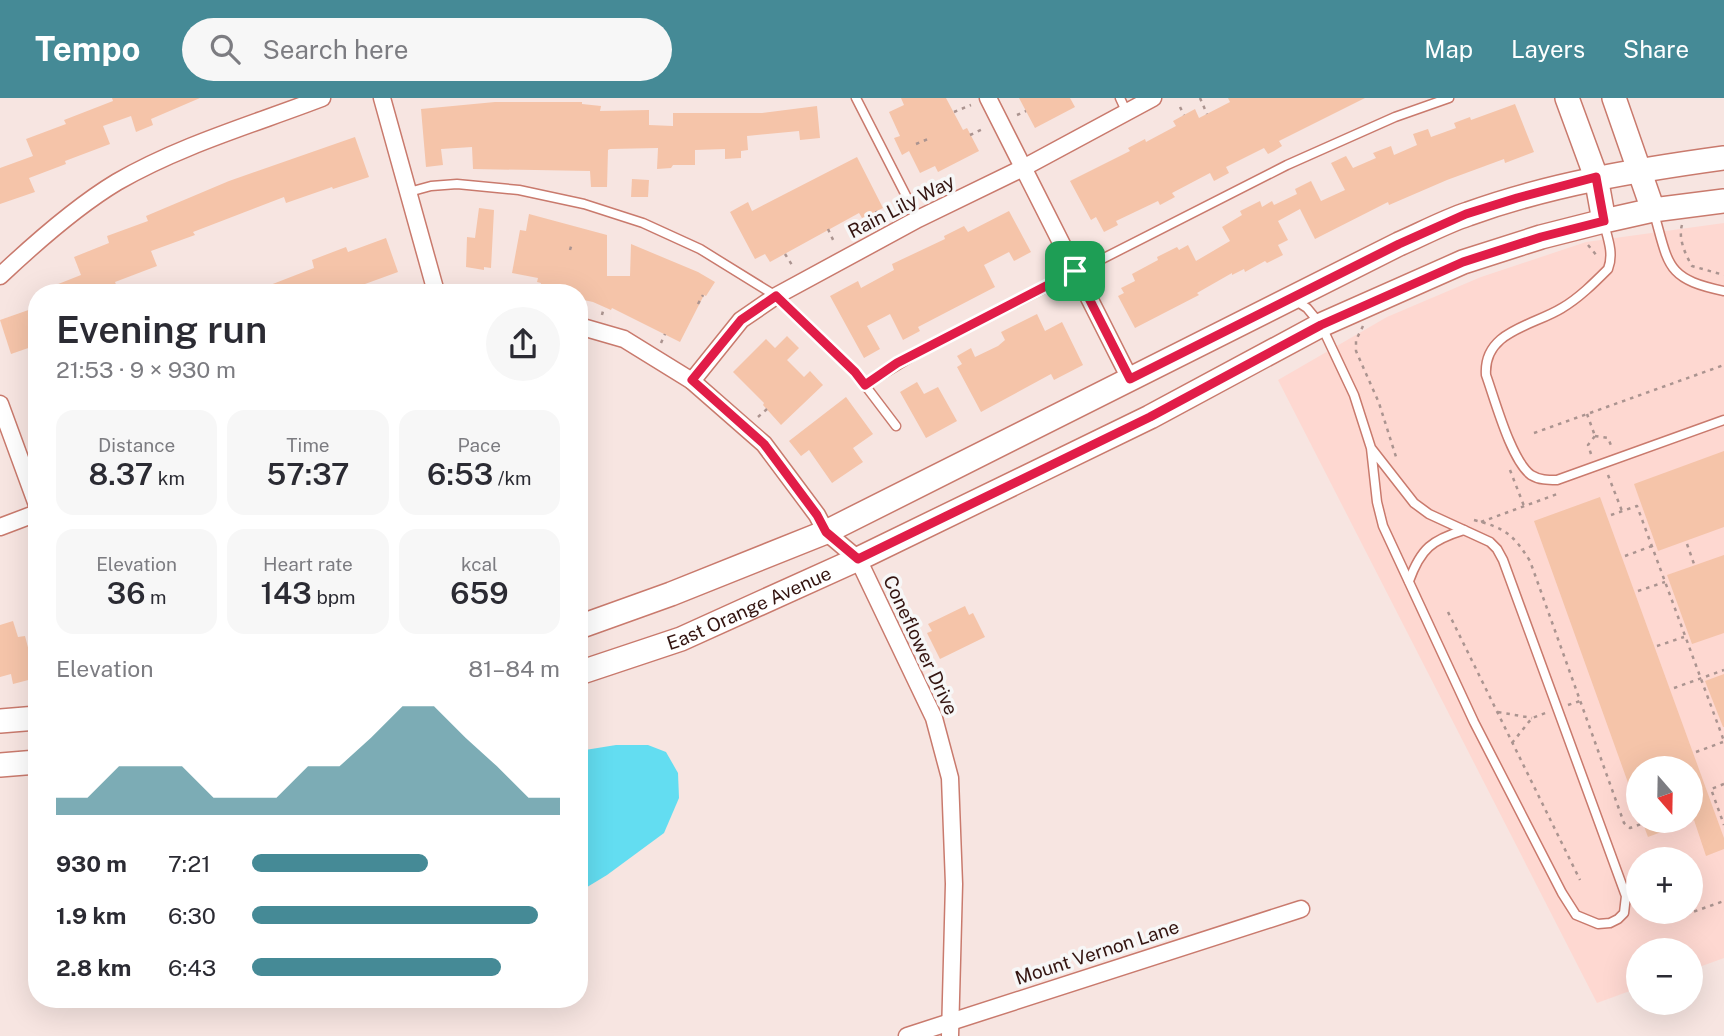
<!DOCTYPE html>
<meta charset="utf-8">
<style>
:root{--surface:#fff;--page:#f7f7f7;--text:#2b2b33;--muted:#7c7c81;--accent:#458a96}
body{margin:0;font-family:"Public Sans",sans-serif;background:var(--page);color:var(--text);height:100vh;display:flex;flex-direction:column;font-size:26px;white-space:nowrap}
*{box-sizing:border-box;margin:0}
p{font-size:23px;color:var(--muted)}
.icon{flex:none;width:38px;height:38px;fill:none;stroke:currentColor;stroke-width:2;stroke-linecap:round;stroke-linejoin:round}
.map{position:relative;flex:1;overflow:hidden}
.details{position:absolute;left:28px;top:186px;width:560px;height:724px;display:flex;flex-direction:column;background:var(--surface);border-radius:28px;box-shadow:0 7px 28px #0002}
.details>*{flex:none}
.needle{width:46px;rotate:160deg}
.controls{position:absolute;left:1626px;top:658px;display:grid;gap:14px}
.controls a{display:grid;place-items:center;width:77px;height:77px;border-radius:50%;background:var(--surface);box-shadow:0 7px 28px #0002;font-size:35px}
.pin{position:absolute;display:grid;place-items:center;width:60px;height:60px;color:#fff;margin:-30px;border-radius:14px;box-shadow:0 4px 10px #0006}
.round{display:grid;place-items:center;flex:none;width:74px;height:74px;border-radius:37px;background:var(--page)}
.head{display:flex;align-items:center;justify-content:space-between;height:119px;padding:0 28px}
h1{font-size:38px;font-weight:600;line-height:52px}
.stats{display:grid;grid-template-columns:repeat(3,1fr);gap:10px;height:119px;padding:7px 28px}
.stats div{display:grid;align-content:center;border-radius:18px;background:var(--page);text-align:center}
.stats b{font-size:30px;font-weight:600}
.stats small{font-size:19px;font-weight:400}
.stats p{font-size:19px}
.chart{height:196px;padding:14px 28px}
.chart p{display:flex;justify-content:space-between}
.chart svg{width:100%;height:126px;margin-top:7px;fill:var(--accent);opacity:.7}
ul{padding:0 28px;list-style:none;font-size:23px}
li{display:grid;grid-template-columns:112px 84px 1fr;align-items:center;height:52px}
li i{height:18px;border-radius:9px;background:var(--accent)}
header{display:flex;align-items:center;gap:42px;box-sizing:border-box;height:98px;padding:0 35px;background:var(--accent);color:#fff}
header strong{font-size:33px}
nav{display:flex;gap:38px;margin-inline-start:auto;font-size:24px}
.search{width:490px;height:63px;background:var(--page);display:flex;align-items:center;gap:18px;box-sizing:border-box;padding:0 24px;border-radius:38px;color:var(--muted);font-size:26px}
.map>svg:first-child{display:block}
.built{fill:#fed8d1;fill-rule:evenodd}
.water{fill:#63ddf1}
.building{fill:#f5c4a9}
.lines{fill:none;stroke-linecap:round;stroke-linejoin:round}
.lane-casing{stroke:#c97a6d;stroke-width:11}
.street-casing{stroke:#c97a6d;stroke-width:19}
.secondary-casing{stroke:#c97a6d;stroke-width:26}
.path{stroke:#ab9490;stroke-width:2.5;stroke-dasharray:3.5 5;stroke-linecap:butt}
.lane{stroke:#fff;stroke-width:8}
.street{stroke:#fff;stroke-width:16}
.secondary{stroke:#fff;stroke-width:23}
.route-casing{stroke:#fff;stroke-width:14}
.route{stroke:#e11d48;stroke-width:9}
.labels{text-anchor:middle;stroke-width:7;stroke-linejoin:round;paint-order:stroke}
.street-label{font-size:19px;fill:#331410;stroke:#f7f7f7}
</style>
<header>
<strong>Tempo</strong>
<div class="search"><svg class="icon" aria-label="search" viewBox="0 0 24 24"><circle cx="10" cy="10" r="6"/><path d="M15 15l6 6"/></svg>Search here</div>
<nav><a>Map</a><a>Layers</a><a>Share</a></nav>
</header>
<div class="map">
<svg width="1724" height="938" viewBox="0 0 1724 938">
<rect width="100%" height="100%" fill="#f7e5e1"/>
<path class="built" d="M1724,125V860L1691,872L1690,852H1638V890L1597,905L1278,282L1387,219L1481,179L1586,144ZM1638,670H1690V723H1638ZM1638,761H1690V814H1638Z"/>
<polygon class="water" points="616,647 648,647 666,654 678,675 679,700 664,735 607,777 579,794 579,653"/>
<g class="building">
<polygon points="112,0 200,0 151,21 153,27 136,34 131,18 103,28 110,46 65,63 66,66 29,80 35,94 0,106 0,70 33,58 26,41 66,26 64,22 113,3"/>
<polygon points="901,0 946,0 963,32 967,30 979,53 938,74 935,68 920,75 909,53 902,57 894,40 900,38 889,14 904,7"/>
<polygon points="1019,0 1070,0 1075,9 1035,30"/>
<polygon points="1228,0 1365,0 1279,43 1282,48 1274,53 1268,56 1264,50 1226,69 1229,75 1214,83 1210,75 1172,95 1175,99 1160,107 1158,103 1116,123 1118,127 1104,134 1096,119 1091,122 1070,83 1130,53 1128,50 1145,41 1146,44 1176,28 1173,23 1195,11 1199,20 1230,4"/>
<polygon points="495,4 582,4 582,6 601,8 600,13 649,12 649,27 673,28 673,15 762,15 817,8 820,40 800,42 799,33 747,38 748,52 741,53 741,60 725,61 725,51 695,52 695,67 673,67 671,70 657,71 658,50 610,51 608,52 607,89 591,89 590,73 473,71 472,49 441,51 443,67 426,69 421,11"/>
<polygon points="1515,6 1534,54 1505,65 1504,61 1447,82 1389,107 1388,104 1315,141 1300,111 1278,123 1288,142 1278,147 1283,157 1267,165 1265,163 1245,174 1244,171 1232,177 1232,175 1197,195 1199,197 1135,230 1118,198 1124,195 1121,190 1135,183 1132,176 1158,162 1157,159 1177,149 1179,152 1188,147 1196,163 1230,143 1222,129 1242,117 1240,113 1260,103 1262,109 1272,103 1274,107 1297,96 1295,91 1311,83 1321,103 1345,92 1331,65 1346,58 1353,70 1376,60 1373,55 1391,48 1394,57 1417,47 1413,36 1428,31 1431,39 1456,30 1454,25 1470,19 1471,22"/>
<polygon points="355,39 369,79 333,91 332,89 286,105 284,99 193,134 195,137 151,153 157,168 115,184 119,194 38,194 81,177 74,159 109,145 107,138 148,123 146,118 229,83"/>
<polygon points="857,59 883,110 862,120 859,115 770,164 765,156 755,161 730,114 748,104 752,113"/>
<polygon points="632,81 649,82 648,99 631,99"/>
<polygon points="479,110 494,112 491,170 484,169 484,172 466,169 467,139 475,140"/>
<polygon points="1009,113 1031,154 1014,163 1009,154 984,167 995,189 918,229 920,233 903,242 890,216 867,228 880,251 864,260 830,198 858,183 861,190 894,172 892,166 945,141 944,138 964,128 968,134"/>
<polygon points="529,116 607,137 607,178 630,178 631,146 698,174 715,184 706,198 704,197 680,244 612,210 611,212 593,204 579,201 579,194 554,194 540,191 541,185 537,184 538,180 512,175 520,132 526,133"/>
<polygon points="386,140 398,174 343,194 252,194 314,170 312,162 346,149 348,154"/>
<polygon points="37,209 37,247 11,256 0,222"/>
<polygon points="1037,216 1045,233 1062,224 1083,267 1054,282 1051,276 981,314 957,269 962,266 957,258 971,250 975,259 998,248 1005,242 1001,234"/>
<polygon points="787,238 799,250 787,262 804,279 810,273 823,287 781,327 763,307 764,305 733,274 766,241 775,250"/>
<polygon points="917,284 924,296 938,289 957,323 926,340 900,294"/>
<polygon points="846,299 873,336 853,350 863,364 832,385 809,352 801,358 789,343"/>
<polygon points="1724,353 1724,429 1658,453 1634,386"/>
<polygon points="1600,399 1724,740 1724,751 1706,758 1694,722 1690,724 1690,670 1638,670 1636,707 1534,423"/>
<polygon points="1724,457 1724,535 1692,546 1667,477"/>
<polygon points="965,508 969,517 973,515 985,539 940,561 927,535 932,533 928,526"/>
<polygon points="13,523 18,539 25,538 36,580 13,586 11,576 0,579 0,527"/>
<polygon points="1724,576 1724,629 1723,629 1705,583"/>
<polygon points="1642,723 1688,723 1688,724 1648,739"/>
</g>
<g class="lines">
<defs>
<g id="lane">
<polyline points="856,0 918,121"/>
<polyline points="1120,0 1126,13"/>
<polyline points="409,94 431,88 457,86 519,92 584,106 643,125 700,151 776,198 855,274 896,328"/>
<path d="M1654,115C1669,168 1666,181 1724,193"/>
<path d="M1604,126C1608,141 1614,156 1608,171C1594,185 1579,200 1562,210C1533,228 1483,233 1486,277C1495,302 1511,362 1531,377C1539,382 1548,382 1557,382L1724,322"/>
<polyline points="1296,203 1307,210 1321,227 1354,297 1371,350 1377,404 1383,428 1474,624 1562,795 1576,817 1598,826 1610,825 1618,821 1624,815 1626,798 1503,462 1497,451 1490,444 1429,416 1414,405 1371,350"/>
<polyline points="865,287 921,253 1287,67 1395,19 1449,0"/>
<path d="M1409,483C1421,450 1432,442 1464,432"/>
</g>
<g id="street">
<polyline points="382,0 436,194"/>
<polyline points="988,0 1130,281"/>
<path d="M0,178C34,146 77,108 117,84C181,47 254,26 322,0"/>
<polyline points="579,228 624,241 692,283 764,346 817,417 826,434 858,461 934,620 950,680 954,786 950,938"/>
<polyline points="692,283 741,222 776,198 918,121 1023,70 1153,0"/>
<polyline points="0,306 37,407"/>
<polyline points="0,429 37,415"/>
<polyline points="907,938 1301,811"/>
</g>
<g id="secondary">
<polyline points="1567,0 1596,79 1604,123"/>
<polyline points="1614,0 1653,112"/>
<path d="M579,529L671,496L826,434L1399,146C1422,136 1444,124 1468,116C1551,86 1637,72 1724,60"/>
<path id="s1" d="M579,575L681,541L858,461L1150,319L1321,227L1463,164L1541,139L1604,123L1653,112L1724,103"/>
<polyline points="0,623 37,620"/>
<polyline points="0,667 37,664"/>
</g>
</defs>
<use href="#lane" class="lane-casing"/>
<use href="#street" class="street-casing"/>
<use href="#secondary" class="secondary-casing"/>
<g class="path">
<polyline points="1200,0 1207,16"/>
<polyline points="1180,9 1184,17"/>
<polyline points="954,14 971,7"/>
<polyline points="1017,17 1026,13"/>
<polyline points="970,37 983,31"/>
<polyline points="916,46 928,41"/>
<polyline points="876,113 880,123"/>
<path d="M1682,127C1678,140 1685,156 1692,168L1724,177"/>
<polyline points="828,131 835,146"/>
<polyline points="1588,147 1597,158"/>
<polyline points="570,152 572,145"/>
<polyline points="785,156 792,167"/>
<polyline points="547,194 548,192"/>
<polyline points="698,206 703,197"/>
<polyline points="602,217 604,209"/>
<polyline points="1363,228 1356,242 1356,253 1379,305 1397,362"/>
<polyline points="661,245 665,236"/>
<polyline points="1587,316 1595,338"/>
<polyline points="758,319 767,311"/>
<polyline points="1534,335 1724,267"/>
<polyline points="1595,338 1608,340 1612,350"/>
<polyline points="1591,356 1588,347 1595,338"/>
<polyline points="1510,372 1524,408"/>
<polyline points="1608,377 1622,413"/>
<polyline points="1611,417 1637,408 1724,643"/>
<path d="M1474,422C1505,430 1513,436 1530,463L1624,725L1630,730L1641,726"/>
<polyline points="1481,424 1560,395"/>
<polyline points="1687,446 1694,466"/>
<polyline points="1625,458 1652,448"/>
<polyline points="1638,493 1665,484"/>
<polyline points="1448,514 1580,782"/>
<polyline points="1657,548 1684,539"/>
<polyline points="1674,590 1724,572"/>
<polyline points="1568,607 1580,603"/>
<polyline points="1498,614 1532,620"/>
<polyline points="1512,645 1532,620 1548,614"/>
<polyline points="1696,654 1723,644"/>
<polyline points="1724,686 1711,691 1724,727"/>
<polyline points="1670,822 1724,803"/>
</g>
<use href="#lane" class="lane"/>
<use href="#street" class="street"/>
<use href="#secondary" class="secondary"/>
</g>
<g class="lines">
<defs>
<polygon id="route" points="1596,79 1604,123 1541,139 1463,164 1321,227 1150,319 858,461 826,434 817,417 764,346 692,282 741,222 776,198 855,274 865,287 897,265 1075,173 1130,281 1399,146 1466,116 1517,100"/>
</defs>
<use href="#route" class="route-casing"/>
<use href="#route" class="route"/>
</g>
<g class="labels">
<g class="street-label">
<text transform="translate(901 108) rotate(-27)" y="7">Rain Lily Way</text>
<text dy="7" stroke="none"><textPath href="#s1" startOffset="182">East Orange Avenue</textPath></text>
<text transform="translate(921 547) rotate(65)" y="7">Coneflower Drive</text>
<text transform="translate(1097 854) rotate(-18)" y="7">Mount Vernon Lane</text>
</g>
</g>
</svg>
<div class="controls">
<a><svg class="needle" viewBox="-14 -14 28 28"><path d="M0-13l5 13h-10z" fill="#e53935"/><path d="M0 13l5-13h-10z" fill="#7c7c81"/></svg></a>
<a>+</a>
<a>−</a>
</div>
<div class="pin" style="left:1075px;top:173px;background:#1e9e55"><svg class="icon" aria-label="arrive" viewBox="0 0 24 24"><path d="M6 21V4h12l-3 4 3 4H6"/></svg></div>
<section class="details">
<div class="head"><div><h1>Evening run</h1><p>21:53 · 9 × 930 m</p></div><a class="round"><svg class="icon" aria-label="share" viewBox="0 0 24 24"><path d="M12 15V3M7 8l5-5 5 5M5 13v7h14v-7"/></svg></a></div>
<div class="stats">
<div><p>Distance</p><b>8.37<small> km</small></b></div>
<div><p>Time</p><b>57:37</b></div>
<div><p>Pace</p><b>6:53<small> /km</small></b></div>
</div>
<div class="stats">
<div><p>Elevation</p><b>36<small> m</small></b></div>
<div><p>Heart rate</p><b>143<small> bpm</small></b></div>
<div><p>kcal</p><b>659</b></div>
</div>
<div class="chart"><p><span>Elevation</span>81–84 m</p>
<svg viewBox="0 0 160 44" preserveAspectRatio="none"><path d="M0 44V38L10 38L20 27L30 27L40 27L50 38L60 38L70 38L80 27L90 27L100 17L110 6L120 6L130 17L140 27L150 38L160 38V44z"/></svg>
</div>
<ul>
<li><b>930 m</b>7:21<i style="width:57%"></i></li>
<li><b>1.9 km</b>6:30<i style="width:93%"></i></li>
<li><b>2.8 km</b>6:43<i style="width:81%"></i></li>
</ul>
</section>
</div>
